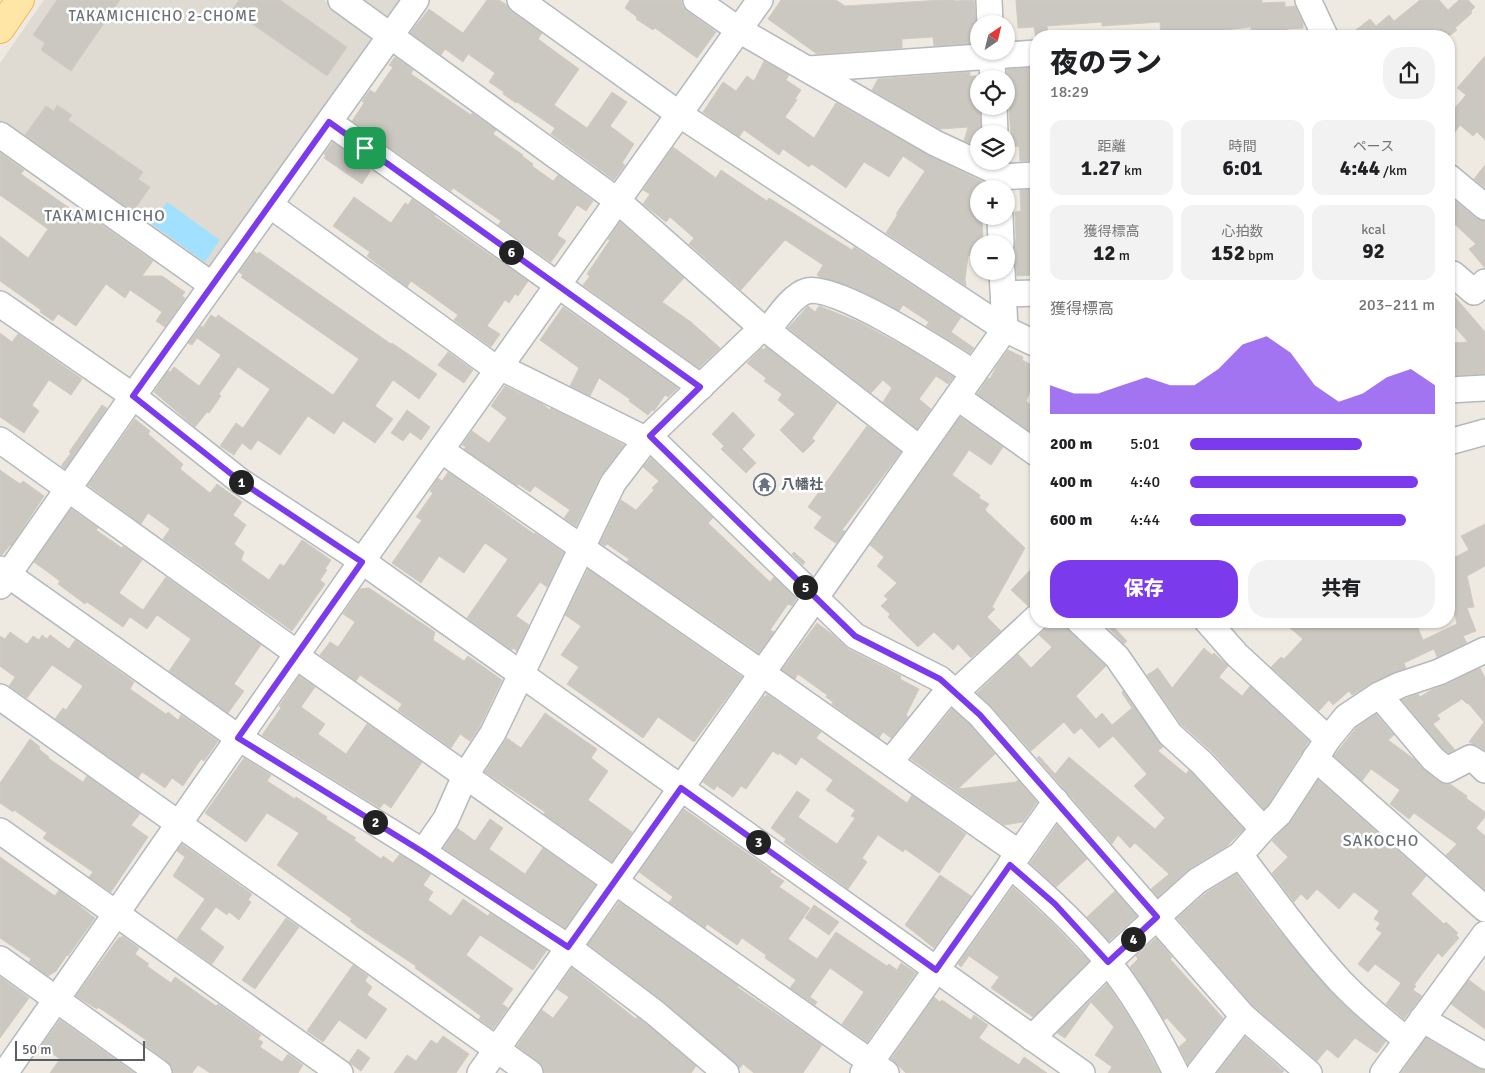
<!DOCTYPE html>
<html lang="ja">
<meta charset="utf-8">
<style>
:root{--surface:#fff;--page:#f2f2f2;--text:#202124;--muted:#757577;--accent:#7c3aed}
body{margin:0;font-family:Signika,"Noto Sans JP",sans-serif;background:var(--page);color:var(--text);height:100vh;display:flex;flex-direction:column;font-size:19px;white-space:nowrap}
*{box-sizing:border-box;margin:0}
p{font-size:16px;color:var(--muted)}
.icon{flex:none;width:28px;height:28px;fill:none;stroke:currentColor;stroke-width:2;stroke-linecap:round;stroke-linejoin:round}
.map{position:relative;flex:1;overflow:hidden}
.details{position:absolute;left:1030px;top:30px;width:425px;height:598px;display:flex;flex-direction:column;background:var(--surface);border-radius:20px;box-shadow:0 1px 4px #0004}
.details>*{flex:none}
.needle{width:32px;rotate:35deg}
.controls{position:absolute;left:970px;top:15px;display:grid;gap:10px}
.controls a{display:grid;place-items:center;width:45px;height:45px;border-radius:50%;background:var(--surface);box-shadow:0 1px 4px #0004;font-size:25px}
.scale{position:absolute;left:15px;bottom:12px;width:130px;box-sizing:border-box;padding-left:5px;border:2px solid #5a5f64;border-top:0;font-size:14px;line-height:18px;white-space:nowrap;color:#5a5f64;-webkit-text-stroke:4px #fff;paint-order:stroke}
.pin{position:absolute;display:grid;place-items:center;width:42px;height:42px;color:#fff;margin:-21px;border-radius:10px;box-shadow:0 2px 8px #0006}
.km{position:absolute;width:25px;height:25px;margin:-12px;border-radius:50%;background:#222;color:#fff;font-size:14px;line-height:25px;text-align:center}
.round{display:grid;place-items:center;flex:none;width:52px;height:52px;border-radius:20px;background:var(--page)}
.head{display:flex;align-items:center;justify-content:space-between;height:85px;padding:0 20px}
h1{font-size:28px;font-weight:800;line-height:38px}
.metrics{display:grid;grid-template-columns:repeat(3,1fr);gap:8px;height:85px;padding:5px 20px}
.metrics div{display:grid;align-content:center;border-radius:12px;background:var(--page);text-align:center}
.metrics b{font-size:21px;font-weight:800}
.metrics small{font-size:14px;font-weight:400}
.metrics p{font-size:14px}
.chart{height:140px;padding:10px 20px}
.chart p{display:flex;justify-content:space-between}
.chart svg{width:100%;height:90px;margin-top:5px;fill:var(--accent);opacity:.7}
.primary-button{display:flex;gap:10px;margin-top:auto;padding:10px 20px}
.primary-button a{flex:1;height:58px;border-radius:20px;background:var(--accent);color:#fff;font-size:20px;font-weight:800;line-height:58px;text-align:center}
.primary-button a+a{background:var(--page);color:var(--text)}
ul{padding:0 20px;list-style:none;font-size:16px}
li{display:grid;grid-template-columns:80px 60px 1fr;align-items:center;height:38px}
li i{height:12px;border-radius:6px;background:var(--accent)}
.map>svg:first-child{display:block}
.education{fill:#e0dbd2}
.water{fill:#a1e1ff}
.building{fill:#cbc7c1;stroke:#d3cbc0}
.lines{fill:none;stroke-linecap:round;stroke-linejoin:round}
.minor-casing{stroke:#b4b9bd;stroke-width:28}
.major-casing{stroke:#f9b54f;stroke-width:30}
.minor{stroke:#fff;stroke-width:25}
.major{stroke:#ffe6a6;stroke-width:28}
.route-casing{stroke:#fff;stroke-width:10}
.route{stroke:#7c3aed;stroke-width:6}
.labels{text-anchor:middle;stroke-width:5;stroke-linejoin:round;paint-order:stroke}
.worship-label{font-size:14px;font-weight:bold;fill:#5b616d;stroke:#fff;text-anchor:start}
.neighbourhood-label{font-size:15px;letter-spacing:1px;fill:#6b7276;stroke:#fff}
.quarter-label{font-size:16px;letter-spacing:1px;fill:#6b7276;stroke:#fff}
</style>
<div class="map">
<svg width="1485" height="1073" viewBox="0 0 1485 1073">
<rect width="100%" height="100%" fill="#eeeae2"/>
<g class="education">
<polygon points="44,0 324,0 372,35 372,40 212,267 204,271 0,126 0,63"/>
<polygon points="352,0 403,0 390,19 381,21"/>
</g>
<polygon class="water" points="167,202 220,240 205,262 152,224"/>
<g class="building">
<polygon points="57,0 120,0 71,71 41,50 45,43 33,35"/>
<polygon points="239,0 280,0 347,47 327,76 232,10"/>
<polygon points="487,0 499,0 507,5 512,12 542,33 538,39 579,69 554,105 587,128 612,92 627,102 610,126 634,144 622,163 625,165 614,180 551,134 555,128 517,102 516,103 503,94 504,92 489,82 495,73 468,54 463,62 445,49 441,55 410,33 429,9 463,33"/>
<polygon points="630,0 681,0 683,7 687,11 716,32 697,58 655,28 653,30 636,19 637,17 625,8"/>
<polygon points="781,0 836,0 845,6 942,0 955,0 955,1 974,0 979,43 934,46 933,37 902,39 902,48 817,54 768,19"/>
<polygon points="1016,0 1262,0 1262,3 1285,2 1285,7 1295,6 1303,23 1303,28 1287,29 1287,31 1251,34 1251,27 1224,30 1224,33 1204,34 1204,36 1182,36 1182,35 1161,36 1160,22 1102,26 1102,22 1047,26 1048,36 1036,36 1036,39 1034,27 1018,28"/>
<polygon points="1420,0 1439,0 1448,10 1459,0 1468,0 1475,7 1471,11 1472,13 1455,28 1457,30 1449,36 1348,36 1370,19 1376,26 1389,15 1394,21"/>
<polygon points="1485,56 1485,140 1477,132 1473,136 1460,125 1449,141 1449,115 1466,95 1457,88"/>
<polygon points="395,57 413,70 411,74 471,115 472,113 496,130 493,134 523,155 522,156 533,164 532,166 553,181 558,175 593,201 586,211 577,205 557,235 566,241 551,262 498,225 501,221 453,188 451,191 352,121 364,103 362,101 370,90 375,93 393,67 389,65"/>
<polygon points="764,61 789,75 786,80 801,90 795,99 797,100 785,117 814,138 836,103 928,155 985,183 990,189 979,189 979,216 982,216 983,244 979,244 979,255 968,256 965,280 966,286 886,233 898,214 896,214 925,171 903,156 889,177 864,162 846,188 812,164 809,167 783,149 779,155 744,130 739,137 703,112 723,82 736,91 747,76 754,81"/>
<polygon points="1036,67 1036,161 1020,161 1019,146 1012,147 1009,110 1006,94 1006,90 1008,89 1007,69"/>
<polygon points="970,72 970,76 978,76 981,134 979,134 979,148 964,141 968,127 940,129 872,90 878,79"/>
<polygon points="57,105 72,115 68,120 143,172 138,179 150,187 133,212 25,135 46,106 54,111"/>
<polygon points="333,142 371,170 362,184 324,158 326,155 324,154"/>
<polygon points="673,147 716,178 721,170 767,201 769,198 852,250 854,247 961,317 951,332 974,348 970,353 926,326 929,322 903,305 899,311 847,285 820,277 817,275 823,265 785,240 741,290 689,244 694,238 670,217 666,222 643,204 650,194 643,190"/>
<polygon points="0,153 24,170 21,174 92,224 95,220 153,261 142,276 162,276 185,292 182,296 185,298 165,327 156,321 162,312 130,290 125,298 106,284 76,326 58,314 53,321 40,312 41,310 0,281 0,236 28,258 48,229 0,195"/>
<polygon points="1485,165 1485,188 1474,179"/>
<polygon points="1036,189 1036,275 1017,276 1012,253 1014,250 1016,238 1015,212 1021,211 1020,190"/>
<polygon points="1449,196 1476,218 1485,221 1485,268 1469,249 1476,244 1449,219"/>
<polygon points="354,197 391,223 405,203 408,205 412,199 435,215 434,216 528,281 518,296 515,294 509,303 505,300 487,326 500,334 491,347 454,320 458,315 411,281 407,287 367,256 370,252 333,226"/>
<polygon points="620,222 684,278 662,302 691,322 720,348 699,368 583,285 590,276 587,274 610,240 608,239"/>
<polygon points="254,251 257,254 259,252 391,344 392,343 437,374 419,399 393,380 375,406 393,419 375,443 343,421 334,434 308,416 280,455 258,440 251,450 242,443 234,455 220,446 236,423 243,428 270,389 238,367 219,394 221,396 209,413 207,412 195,427 154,392 168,371 170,372 174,367 199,386 221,355 197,338 192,345 188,343 201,326 203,327 211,315 216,318 218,315 333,395 359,359 241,277 243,275 239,272"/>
<polygon points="1449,290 1485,332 1485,374 1449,376 1449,343 1468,342 1449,320"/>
<polygon points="808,306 815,312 819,306 859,322 909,349 954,377 948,384 936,376 919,399 931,409 917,429 883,402 892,388 883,380 871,393 788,328"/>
<polygon points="563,307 678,388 668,397 665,395 654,411 652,410 648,415 629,401 630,399 599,378 590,396 570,386 579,368 540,340"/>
<polygon points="0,333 12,342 18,334 82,379 71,395 49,380 32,405 39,411 24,433 0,417"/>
<polygon points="766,347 837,403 812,438 815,441 803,453 780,430 795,414 778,400 782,394 764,381 766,378 747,363 762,348 763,350"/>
<polygon points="1008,350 1023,357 1022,360 1036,367 1036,379 1026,401 1036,409 1036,436 977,394 988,378 990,379 996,367"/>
<polygon points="448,352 473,370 464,383 438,365"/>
<polygon points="505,386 541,403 550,410 551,408 624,445 600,477 576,526 564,518 570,510 535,486 530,492 518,484 517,486 464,449 466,447 462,445 472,431 489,443 507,418 491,406"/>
<polygon points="102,405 107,408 65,469 61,466 71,453 69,452"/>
<polygon points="407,410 430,427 421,440 410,432 403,441 391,433"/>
<polygon points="733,412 755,435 742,449 756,463 746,473 721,449 724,446 712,434"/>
<polygon points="960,417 1003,447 991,465 969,450 952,475 980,495 979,498 989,504 985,510 1025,548 992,607 995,609 987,617 1001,631 971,658 958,644 953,650 934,632 918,647 888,617 890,614 881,606 888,599 884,596 897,583 877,566 884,557 870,545"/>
<polygon points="135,419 150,431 148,434 183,464 180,469 210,493 217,484 242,502 233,515 246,525 234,544 244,552 241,560 269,580 280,564 284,566 302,540 331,560 325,569 327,570 320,580 325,584 292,631 163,539 170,529 148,513 141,524 88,485"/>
<polygon points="867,426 901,452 842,530 845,531 837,543 834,542 814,528 822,517 808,507"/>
<polygon points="651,458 713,518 708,523 770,582 774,577 796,599 792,606 788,604 770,630 774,632 759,653 627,562 629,559 607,544 605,546 600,543 621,500 636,510 654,490 652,488 659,481 643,467"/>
<polygon points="0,470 20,484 23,481 44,496 11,546 10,545 2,555 0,555"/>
<polygon points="448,472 534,534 535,533 564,553 547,587 540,582 516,616 529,625 517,651 513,648 512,650 467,618 508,559 485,543 464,573 439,556 421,583 392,563 422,520 416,517 433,493 430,491 438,478 442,481"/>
<polygon points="71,509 98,528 96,530 122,548 123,546 142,560 119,593 143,610 166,577 261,645 234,684 244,691 228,713 169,671 191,639 157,615 147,629 130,617 123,627 87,602 85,604 58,584 60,581 34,562"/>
<polygon points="1485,524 1485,566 1467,576 1474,607 1467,608 1476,631 1463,636 1467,643 1437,657 1434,649 1404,663 1406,668 1373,682 1352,695 1349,691 1333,705 1329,700 1319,711 1271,667 1281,657 1284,659 1303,639 1282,621 1415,621 1423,640 1457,624 1449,590 1449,560 1469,550 1461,536"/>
<polygon points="794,552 805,562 803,565 792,554"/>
<polygon points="1036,564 1036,604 1028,606 1011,590"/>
<polygon points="588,569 742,677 694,742 658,717 643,738 567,684 579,667 561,655 581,626 565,615"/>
<polygon points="369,588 435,632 433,640 464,661 468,656 502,680 480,726 470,741 460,734 451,748 398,710 402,704 360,675 356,681 320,655 330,642 338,647 355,622 343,614 360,589"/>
<polygon points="1050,621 1057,628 1065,621 1069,631 1106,666 1076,696 1096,719 1102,713 1112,725 1132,708 1122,693 1123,691 1163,747 1158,751 1186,774 1189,770 1192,773 1244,829 1227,846 1189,869 1158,897 1151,889 1169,874 1135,843 1130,848 1118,835 1112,844 1037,758 1039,756 1055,774 1069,757 1155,829 1165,818 1134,786 1147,774 1113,736 1099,748 1081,728 1074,734 1064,722 1031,751 991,706 977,693 1018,654 1031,668 1052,647 1039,635 1046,628"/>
<polygon points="1102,621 1108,621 1127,641 1124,644"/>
<polygon points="817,623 833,635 848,649 901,676 900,679 919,689 906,715 908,717 891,738 883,732 879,738 832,704 833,702 826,697 827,695 798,674 795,679 782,670"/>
<polygon points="10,632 27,644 33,636 39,640 42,635 47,639 50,635 69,649 75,640 134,682 130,689 166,714 168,712 178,720 181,715 218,741 204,761 201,759 183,786 172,778 165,788 142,772 138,778 55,719 63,708 66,710 83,686 52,665 27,698 9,686 15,677 0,666 0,636 5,639"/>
<polygon points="1204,648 1212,655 1214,653 1228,666 1219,677 1242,696 1250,686 1309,741 1268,805 1264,809 1213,753 1181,724 1147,675 1158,668 1172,688"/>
<polygon points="1480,668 1485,678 1485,750 1469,742 1484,722 1468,703 1467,704 1462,699 1437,715 1440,719 1433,724 1455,750 1449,753 1443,749 1402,700 1418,694 1420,697 1431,690 1445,685"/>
<polygon points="299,676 315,687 301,707 325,724 318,734 346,754 367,724 422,762 391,808 384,803 380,808 262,735 281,708 279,706"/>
<polygon points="767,694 821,732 816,738 907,803 912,795 966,834 939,873 905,849 903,852 878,835 862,858 867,862 848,889 784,842 786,839 771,828 797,791 810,800 798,817 837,844 855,818 851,816 855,810 826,790 833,780 801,757 796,765 779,753 778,755 773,751 746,789 741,786 733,797 717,786 714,790 703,782 764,696 765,697"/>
<polygon points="952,709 970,725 995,754 958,789 1016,782 1018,780 1037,802 1023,822 1004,825 911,759"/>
<polygon points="545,713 597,749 591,758 608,771 588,800 632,832 612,862 544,814 545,812 485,772 507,738 521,748"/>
<polygon points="1376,714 1394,735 1388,740 1414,759 1424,770 1438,781 1445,784 1450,784 1467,796 1466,798 1485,812 1485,817 1476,828 1485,836 1485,890 1446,855 1457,844 1414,813 1409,819 1390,804 1400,790 1371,769 1362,781 1334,756 1356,728"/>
<polygon points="30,739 40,747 39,749 49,757 48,758 83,782 87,776 140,814 131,825 148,837 111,892 89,877 93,872 43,838 47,833 14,810 13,812 0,803 0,783"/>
<polygon points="244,758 271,775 267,781 295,799 296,797 327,817 326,819 356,838 354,840 381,859 383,856 393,863 400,854 431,874 423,885 433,892 428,900 451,916 463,899 488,916 490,913 547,950 533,970 480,935 466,955 513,989 502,1004 508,1008 493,1029 479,1019 481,1016 415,968 416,966 357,927 350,921 352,919 277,865 299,833 267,813 246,842 205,813"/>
<polygon points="1318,780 1426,876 1411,894 1444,924 1446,922 1458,933 1456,935 1459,938 1442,957 1438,953 1414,985 1416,986 1413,990 1422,996 1404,1019 1386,1004 1401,983 1375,964 1368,972 1358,964 1382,933 1376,929 1380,923 1374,919 1379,911 1354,892 1339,909 1317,889 1307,900 1301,894 1294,902 1272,873 1288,857 1272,841 1291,822"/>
<polygon points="684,809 771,870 770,872 784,881 779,887 810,908 788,939 817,959 836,932 887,966 889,964 897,970 901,963 916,973 867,1042 842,1024 864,992 830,968 810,997 817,1002 815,1005 790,988 796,980 765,958 766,955 742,938 737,945 707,924 705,928 669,902 673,897 639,872"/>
<polygon points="490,819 503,828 489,849 525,874 543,848 595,885 565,928 443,848 457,828 475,841"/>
<polygon points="1057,825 1087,859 1056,887 1030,863"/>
<polygon points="182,844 252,894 248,900 251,902 239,920 229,912 227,915 216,907 200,929 224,947 212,964 177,939 205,899 173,876 185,857 177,851"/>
<polygon points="0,857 55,896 59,890 95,918 68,956 67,955 56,971 48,976 29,962 31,959 0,938"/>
<polygon points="1236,874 1273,923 1317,976 1347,1008 1386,1041 1377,1053 1355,1038 1338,1058 1327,1049 1317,1061 1253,1006 1177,918 1206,893"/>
<polygon points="940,875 971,896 934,948 905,925"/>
<polygon points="1013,887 1051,922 1089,961 1033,1017 991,988 999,977 969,956 961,967 958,964"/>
<polygon points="1115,891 1137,916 1109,941 1087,917"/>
<polygon points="619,902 738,986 737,987 822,1045 803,1073 754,1073 743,1064 740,1068 663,1001 588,944"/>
<polygon points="814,905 839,922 829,935 805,918"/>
<polygon points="286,918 299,927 255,989 242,980"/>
<polygon points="122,936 139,948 135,954 149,964 147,966 171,983 175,977 216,1006 218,1004 261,1035 258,1039 263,1042 260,1047 282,1062 288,1054 303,1065 298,1073 210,1073 198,1065 192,1073 173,1073 172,1067 168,1062 144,1044 146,1040 98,1007 97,1009 76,996 119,937 121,938"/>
<polygon points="1156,938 1172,957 1170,959 1223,1018 1188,1064 1179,1047 1187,1040 1167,1018 1164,1020 1130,967 1138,959 1136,956"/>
<polygon points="353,965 368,976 365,981 372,987 367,995 387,1009 366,1039 339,1020 323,1042 307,1031"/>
<polygon points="572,968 636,1019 637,1017 645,1023 696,1066 691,1073 544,1073 543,1067 539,1062 517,1046 542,1010 553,1018 569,997 557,989"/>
<polygon points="0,977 29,998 0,1038"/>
<polygon points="1469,980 1485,992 1485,1029 1451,1004"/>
<polygon points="1107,984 1133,1023 1160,1073 1108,1073 1112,1067 1095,1055 1114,1027 1091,1002 1065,1038 1057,1033"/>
<polygon points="934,997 940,1002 942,1000 971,1020 974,1015 988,1025 979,1038 1019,1065 1024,1057 1047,1073 906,1073 891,1059"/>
<polygon points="60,1020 134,1073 50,1073 60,1059 41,1046"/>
<polygon points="443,1036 469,1054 456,1073 394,1073 407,1055 416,1061 431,1040 437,1044"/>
<polygon points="1245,1037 1284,1071 1282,1073 1217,1073"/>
<polygon points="1426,1038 1478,1068 1485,1070 1485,1073 1401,1073"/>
<polygon points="358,1049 370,1058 361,1071 349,1062"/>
</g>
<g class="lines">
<defs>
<g id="minor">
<polyline points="341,0 618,201 762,328 771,333 920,449"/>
<polyline points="520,0 679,114 1005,329 1036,344"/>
<polyline points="696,0 739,30 935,143 997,172"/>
<polyline points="989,0 990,24"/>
<polyline points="1308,0 1325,36"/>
<polyline points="991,51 993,79"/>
<polyline points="809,69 1036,53"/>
<polyline points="994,106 995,134"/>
<polyline points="329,122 701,387"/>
<polyline points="0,135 212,285"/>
<polyline points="998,177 1036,175"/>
<polyline points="1449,177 1485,207"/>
<polyline points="270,205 498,370"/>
<polyline points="1000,216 1001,244"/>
<polyline points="1449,274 1453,274 1474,292 1485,282"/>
<polyline points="1004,294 1036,293"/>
<polyline points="0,304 133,396 240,481 362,561 1082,1073"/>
<path d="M767,331C777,319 792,295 807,291C836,283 946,355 974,373"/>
<polyline points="500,367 647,440"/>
<polyline points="1449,390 1485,388"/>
<polyline points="957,397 1036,453"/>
<polyline points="649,436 855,636 940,679 980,715 1243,1016 1309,1073"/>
<polyline points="0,440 298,654"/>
<polyline points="1449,442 1485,432"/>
<polyline points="441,450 762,673 1019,853"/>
<polyline points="0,569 239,738 423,852 568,947 654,1012 726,1073"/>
<polyline points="0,586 133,396 416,0"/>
<polyline points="1079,621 1117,657 1170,734 1202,763 1263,829"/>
<polyline points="1207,621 1237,655 1328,739"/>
<polyline points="296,656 886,1073"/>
<polyline points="955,693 1036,618"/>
<polyline points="1379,695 1433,759 1447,770 1470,758 1478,763 1485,770"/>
<polyline points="0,697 530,1073"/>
<polyline points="1315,758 1485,909"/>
<polyline points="890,762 950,688"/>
<polyline points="0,831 340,1073"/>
<polyline points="423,852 446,819 465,776 493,733 613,483 649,436 762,328"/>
<path d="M1240,855C1273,898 1304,942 1341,982C1361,1003 1384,1022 1407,1040"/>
<path d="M1010,865C1045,895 1079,926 1108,962C1135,996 1157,1034 1176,1073"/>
<polyline points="0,959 159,1073"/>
<polyline points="1422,1019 1485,1056"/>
<polyline points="1032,1038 1108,962 1157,917 1197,881 1240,855 1263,829 1279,814 1328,739 1346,717 1379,695 1400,685 1439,672 1485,650"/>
<polyline points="5,1073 362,561 760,0"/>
<polyline points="480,1073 1005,329 1002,271"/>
<polyline points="863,1073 1056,801"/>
<polyline points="1199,1073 1243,1016"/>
<polyline points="1383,1073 1485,934"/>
</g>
<polyline id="major" points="0,29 20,0"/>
</defs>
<use href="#minor" class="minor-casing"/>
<use href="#major" class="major-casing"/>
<use href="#minor" class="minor"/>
<use href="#major" class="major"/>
</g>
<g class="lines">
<defs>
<polygon id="route" points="329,122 700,387 650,436 855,636 940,679 980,715 1157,917 1108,962 1055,904 1010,865 936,970 681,788 568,947 423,852 238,738 362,562 240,481 133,396"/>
</defs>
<use href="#route" class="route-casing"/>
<use href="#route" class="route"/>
</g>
<defs>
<symbol id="temple-ring" viewBox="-11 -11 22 22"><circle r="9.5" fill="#fff" stroke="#6b7280" stroke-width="1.5"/><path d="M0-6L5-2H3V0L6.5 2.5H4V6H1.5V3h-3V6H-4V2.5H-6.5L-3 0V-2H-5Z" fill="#6b7280"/></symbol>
</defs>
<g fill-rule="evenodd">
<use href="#temple-ring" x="752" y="472" width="25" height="25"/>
</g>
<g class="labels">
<g class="worship-label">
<text x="781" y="489">八幡社</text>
</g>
<g class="neighbourhood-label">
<text x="163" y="21">TAKAMICHICHO 2-CHOME</text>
</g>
<g class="quarter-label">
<text x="105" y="221">TAKAMICHICHO</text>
<text x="1381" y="846">SAKOCHO</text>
</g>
</g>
</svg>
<div class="controls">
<a><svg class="needle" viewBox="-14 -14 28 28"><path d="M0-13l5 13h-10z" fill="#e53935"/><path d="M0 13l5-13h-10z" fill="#757577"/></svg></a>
<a><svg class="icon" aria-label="locate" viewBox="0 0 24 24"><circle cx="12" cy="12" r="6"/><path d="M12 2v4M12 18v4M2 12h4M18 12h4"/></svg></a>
<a><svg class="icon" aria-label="layers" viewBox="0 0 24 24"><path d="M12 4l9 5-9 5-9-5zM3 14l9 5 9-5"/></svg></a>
<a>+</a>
<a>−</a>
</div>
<div class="scale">50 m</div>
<div class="pin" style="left:365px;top:148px;background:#1e9e55"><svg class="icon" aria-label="arrive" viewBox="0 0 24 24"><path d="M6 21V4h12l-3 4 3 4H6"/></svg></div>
<b class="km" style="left:241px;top:482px">1</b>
<b class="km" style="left:375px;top:822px">2</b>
<b class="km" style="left:758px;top:842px">3</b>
<b class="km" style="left:1133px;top:939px">4</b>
<b class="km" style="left:805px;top:587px">5</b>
<b class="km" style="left:511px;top:252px">6</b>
<section class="details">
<div class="head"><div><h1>夜のラン</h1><p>18:29</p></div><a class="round"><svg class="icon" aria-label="share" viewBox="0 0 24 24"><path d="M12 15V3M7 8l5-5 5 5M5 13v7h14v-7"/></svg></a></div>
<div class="metrics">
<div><p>距離</p><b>1.27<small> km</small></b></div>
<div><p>時間</p><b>6:01</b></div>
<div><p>ペース</p><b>4:44<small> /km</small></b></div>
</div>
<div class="metrics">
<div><p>獲得標高</p><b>12<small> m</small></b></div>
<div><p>心拍数</p><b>152<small> bpm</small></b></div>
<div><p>kcal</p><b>92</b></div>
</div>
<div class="chart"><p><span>獲得標高</span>203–211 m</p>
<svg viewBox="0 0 160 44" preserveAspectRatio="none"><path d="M0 44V30L10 34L20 34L30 30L40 26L50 30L60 30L70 22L80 10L90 6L100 14L110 30L120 38L130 34L140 26L150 22L160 30V44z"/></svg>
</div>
<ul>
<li><b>200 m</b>5:01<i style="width:70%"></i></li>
<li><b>400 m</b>4:40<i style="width:93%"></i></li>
<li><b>600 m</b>4:44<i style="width:88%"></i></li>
</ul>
<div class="primary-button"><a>保存</a><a>共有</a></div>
</section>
</div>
